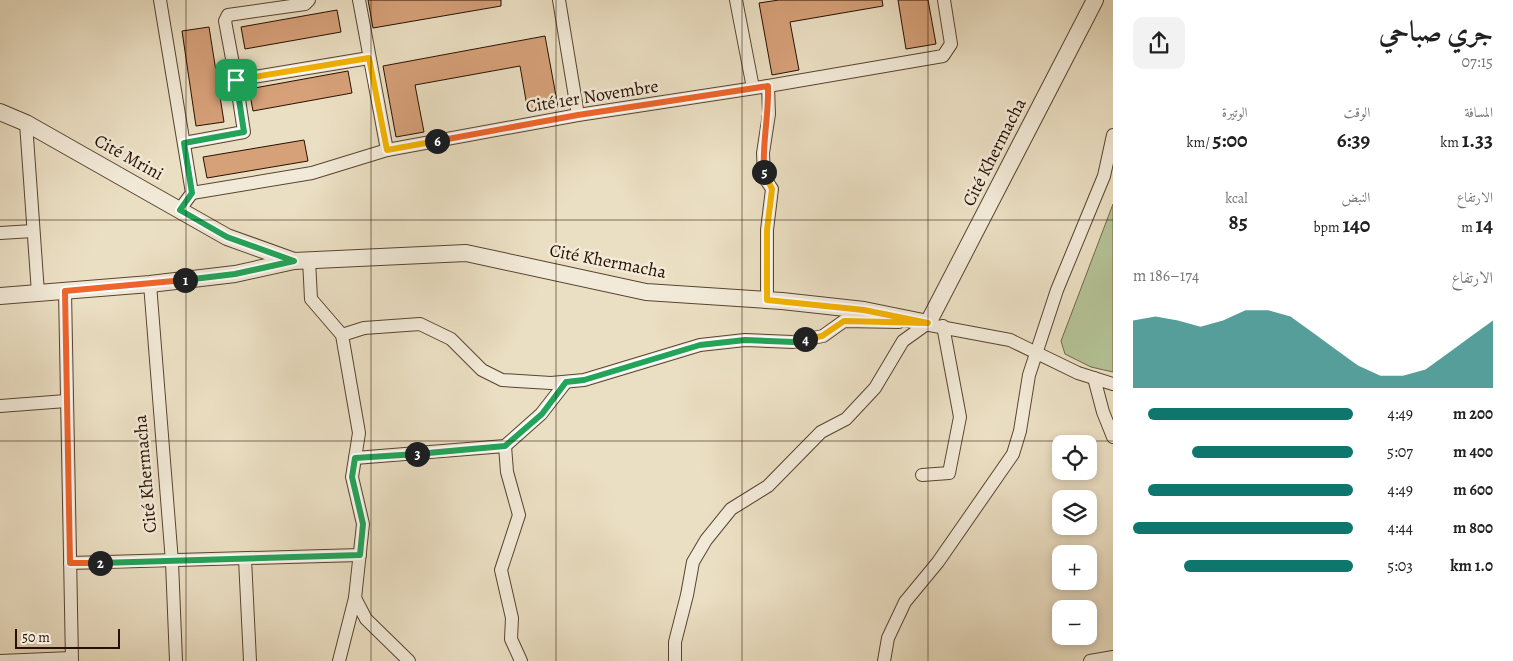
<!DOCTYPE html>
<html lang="ar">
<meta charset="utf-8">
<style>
:root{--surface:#fff;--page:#f2f2f2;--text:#222;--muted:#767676;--accent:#0f766e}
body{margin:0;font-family:Alegreya,Amiri,serif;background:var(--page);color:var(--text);direction:rtl;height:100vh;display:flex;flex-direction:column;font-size:19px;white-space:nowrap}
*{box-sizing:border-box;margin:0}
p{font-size:16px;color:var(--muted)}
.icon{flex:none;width:28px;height:28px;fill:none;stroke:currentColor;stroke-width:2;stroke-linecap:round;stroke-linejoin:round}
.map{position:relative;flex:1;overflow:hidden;direction:ltr}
.drawer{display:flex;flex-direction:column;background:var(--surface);width:400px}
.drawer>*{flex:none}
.tools{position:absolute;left:1052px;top:435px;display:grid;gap:10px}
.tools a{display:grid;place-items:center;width:45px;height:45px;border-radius:10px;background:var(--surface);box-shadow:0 2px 8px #0003;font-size:25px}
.scale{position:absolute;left:15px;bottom:12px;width:105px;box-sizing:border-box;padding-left:5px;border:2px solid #271000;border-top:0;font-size:14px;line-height:18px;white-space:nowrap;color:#271000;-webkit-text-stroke:4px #f2ead8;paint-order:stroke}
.pin{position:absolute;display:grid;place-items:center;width:42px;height:42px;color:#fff;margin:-21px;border-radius:10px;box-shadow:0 2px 8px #0006}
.km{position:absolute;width:25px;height:25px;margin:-12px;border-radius:50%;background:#222;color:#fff;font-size:14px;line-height:25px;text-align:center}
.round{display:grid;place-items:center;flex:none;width:52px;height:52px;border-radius:10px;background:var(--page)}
.summary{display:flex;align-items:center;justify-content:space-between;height:85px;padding:0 20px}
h1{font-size:28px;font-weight:700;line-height:38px}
.stats{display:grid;grid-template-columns:repeat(3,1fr);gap:8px;height:85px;padding:5px 20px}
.stats div{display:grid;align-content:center}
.stats b{font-size:21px;font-weight:700}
.stats small{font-size:14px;font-weight:400}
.stats p{font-size:14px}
.chart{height:140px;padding:10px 20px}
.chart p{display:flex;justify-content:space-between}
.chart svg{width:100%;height:90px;margin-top:5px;fill:var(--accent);opacity:.7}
ul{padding:0 20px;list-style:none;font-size:16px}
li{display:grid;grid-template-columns:80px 60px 1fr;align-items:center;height:38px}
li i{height:12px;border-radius:6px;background:var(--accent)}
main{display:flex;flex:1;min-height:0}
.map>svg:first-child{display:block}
.green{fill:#b4c296;stroke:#6e694b}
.building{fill:#d6a078;stroke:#271000}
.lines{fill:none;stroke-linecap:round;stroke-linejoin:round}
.minor-casing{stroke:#584431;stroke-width:14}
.tertiary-casing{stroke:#584431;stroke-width:18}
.minor{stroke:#f2ead8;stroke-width:12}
.tertiary{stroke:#f2ead8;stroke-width:16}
.split-1-casing{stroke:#fff;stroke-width:10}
.split-2-casing{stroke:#fff;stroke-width:10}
.split-3-casing{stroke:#fff;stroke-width:10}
.split-4-casing{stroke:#fff;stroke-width:10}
.split-5-casing{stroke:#fff;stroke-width:10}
.split-6-casing{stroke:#fff;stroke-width:10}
.split-7-casing{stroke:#fff;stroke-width:10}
.split-1{stroke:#22a559;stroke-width:6}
.split-2{stroke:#f0652b;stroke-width:6}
.split-3{stroke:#22a559;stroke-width:6}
.split-4{stroke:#22a559;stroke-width:6}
.split-5{stroke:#f5b400;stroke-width:6}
.split-6{stroke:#f0652b;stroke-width:6}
.split-7{stroke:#f5b400;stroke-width:6}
.grid{fill:none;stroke:#271000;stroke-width:1;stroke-opacity:0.55}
.labels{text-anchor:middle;stroke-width:5;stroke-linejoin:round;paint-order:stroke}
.street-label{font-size:18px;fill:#271000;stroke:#f2ead8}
</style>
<main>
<section class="drawer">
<div class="summary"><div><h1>جري صباحي</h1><p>07:15</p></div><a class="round"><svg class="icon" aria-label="share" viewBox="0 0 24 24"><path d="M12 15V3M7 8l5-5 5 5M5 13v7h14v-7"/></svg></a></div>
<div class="stats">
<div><p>المسافة</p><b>1.33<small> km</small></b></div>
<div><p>الوقت</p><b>6:39</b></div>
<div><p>الوتيرة</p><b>5:00<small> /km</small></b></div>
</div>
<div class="stats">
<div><p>الارتفاع</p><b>14<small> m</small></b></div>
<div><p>النبض</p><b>140<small> bpm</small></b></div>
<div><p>kcal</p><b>85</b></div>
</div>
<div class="chart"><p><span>الارتفاع</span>174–186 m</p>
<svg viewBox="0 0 160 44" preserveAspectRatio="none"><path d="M0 44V11L10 9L20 11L30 14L40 11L50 6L60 6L70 9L80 17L90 25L100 33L110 38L120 38L130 35L140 27L150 19L160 11V44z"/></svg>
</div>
<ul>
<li><b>200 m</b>4:49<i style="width:93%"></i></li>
<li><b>400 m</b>5:07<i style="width:73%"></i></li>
<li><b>600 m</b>4:49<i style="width:93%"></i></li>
<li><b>800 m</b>4:44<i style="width:100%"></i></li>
<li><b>1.0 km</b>5:03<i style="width:77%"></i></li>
</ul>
</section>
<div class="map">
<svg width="1113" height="661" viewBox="0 0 1113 661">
<rect width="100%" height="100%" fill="#ebdfc3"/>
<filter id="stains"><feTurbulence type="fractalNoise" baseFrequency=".004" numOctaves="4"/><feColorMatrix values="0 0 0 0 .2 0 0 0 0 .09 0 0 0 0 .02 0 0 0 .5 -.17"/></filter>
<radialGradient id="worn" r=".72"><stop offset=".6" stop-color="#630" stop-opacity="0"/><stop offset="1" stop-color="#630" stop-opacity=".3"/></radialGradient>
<polygon class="green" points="1113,204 1113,372 1091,367 1065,354 1061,341"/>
<g class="building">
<polygon points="368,0 501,0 501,6 373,28"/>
<polygon points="779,0 882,0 883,6 790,22 799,70 772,75 759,3"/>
<polygon points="898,0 928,0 936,44 906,49"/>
<polygon points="337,10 341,32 245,49 241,27"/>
<polygon points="209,27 224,122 196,126 182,31"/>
<polygon points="545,36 558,107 528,112 520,66 415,85 424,132 396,137 383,66"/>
<polygon points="348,71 352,93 253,111 249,89"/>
<polygon points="304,140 308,161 207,178 203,157"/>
</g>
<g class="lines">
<defs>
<g id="minor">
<polyline points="160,0 192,193 180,209"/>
<polyline points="359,0 387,150"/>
<polyline points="559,0 578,115"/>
<polyline points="736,0 753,88"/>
<polyline points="236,80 225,21 228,15 305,4 309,0"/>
<polyline points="26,123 38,293"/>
<polyline points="184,143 244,132 236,80 369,58"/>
<polyline points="192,193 312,173 387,150 578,115 768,86 943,56 951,44 944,0"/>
<polyline points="0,233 33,231"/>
<polyline points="309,260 311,299 342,335 359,433 352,477 363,524 355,598 339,661"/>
<polyline points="150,284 172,562 176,661"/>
<polyline points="65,291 72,661"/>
<polyline points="767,300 767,230 772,189 764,177 763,153 769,114 768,86"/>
<polyline points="919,323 1010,340 1078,373 1113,384"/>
<polyline points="342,335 364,328 420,324 451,339 482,370 502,380 551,383 584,380 700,345 745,340 793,342 823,336 844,321 899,322"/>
<polyline points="1094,378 1103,412 1113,437"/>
<polyline points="0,406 66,401"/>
<polyline points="505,446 507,472 519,515 501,570 512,618 511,639 521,661"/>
<polyline points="355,458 505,446 541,414 566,382"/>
<polyline points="922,475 949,473 960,417 943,326"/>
<polyline points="245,559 250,661"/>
<polyline points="70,563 360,555"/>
<polyline points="355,598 366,619 409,661"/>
<polyline points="0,661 71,658"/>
<polyline points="675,661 675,642 687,595 693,562 706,540 731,509 768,486 821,432 846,419 875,388 903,341 928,323"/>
<polyline points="884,661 888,638 905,602 938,562 1013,454 1020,431 1029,375 1057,290 1104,176 1113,135"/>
<polyline points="1090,661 1113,657"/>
</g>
<g id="tertiary">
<polyline points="0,112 26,123 227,237 294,261"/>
<polyline points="0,296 150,284 235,274 294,261 466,253 646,292 782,301 864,310 928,323 1095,0"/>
</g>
</defs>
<use href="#minor" class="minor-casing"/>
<use href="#tertiary" class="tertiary-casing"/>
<use href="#minor" class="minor"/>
<use href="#tertiary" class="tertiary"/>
</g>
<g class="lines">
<defs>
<polyline id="split-1" points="185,280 235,274 294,261 227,237 180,210 192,193 184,143 244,132 236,80"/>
<polyline id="split-2" points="100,563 70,563 65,291 185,280"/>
<polyline id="split-3" points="100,563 360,555 363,524 352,477 355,458 417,454"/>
<polyline id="split-4" points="417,454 505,446 542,414 566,382 584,380 700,345 745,340 793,342 805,339"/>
<polyline id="split-5" points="764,172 772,189 767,230 767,300 864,310 928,323 844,321 822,336 805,339"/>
<path id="split-6" d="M437,141L578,115L768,86C769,116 762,143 764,172"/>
<polyline id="split-7" points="236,80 369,58 387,150 437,141"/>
</defs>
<use href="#split-1" class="split-1-casing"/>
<use href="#split-2" class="split-2-casing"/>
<use href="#split-3" class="split-3-casing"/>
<use href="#split-4" class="split-4-casing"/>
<use href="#split-5" class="split-5-casing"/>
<use href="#split-6" class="split-6-casing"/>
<use href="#split-7" class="split-7-casing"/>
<use href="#split-1" class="split-1"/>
<use href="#split-2" class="split-2"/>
<use href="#split-3" class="split-3"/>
<use href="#split-4" class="split-4"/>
<use href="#split-5" class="split-5"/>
<use href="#split-6" class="split-6"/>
<use href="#split-7" class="split-7"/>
</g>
<path class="grid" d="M186,0V661M371,0V661M556,0V661M742,0V661M928,0V661M0,220H1113M0,441H1113"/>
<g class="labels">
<g class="street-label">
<text transform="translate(592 96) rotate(-9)" y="6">Cité 1er Novembre</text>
<text transform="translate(994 152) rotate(-63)" y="6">Cité Khermacha</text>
<text transform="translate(129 157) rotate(29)" y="6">Cité Mrini</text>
<text transform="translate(608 261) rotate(11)" y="6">Cité Khermacha</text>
<text transform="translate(145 474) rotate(-95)" y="6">Cité Khermacha</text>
</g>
</g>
<rect width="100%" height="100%" filter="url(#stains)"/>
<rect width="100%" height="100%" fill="url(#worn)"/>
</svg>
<div class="tools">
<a><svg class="icon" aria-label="locate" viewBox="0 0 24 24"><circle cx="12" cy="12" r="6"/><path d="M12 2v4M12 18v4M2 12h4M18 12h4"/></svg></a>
<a><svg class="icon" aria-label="layers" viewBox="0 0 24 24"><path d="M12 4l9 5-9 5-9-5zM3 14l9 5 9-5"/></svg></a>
<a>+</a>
<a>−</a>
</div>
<div class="scale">50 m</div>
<div class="pin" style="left:236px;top:80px;background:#1e9e55"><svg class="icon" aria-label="arrive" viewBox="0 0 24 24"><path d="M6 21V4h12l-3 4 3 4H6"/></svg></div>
<b class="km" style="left:185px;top:280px">1</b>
<b class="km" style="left:100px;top:563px">2</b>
<b class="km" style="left:417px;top:454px">3</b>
<b class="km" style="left:805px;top:339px">4</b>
<b class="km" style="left:764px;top:172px">5</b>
<b class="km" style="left:437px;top:141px">6</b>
</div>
</main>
